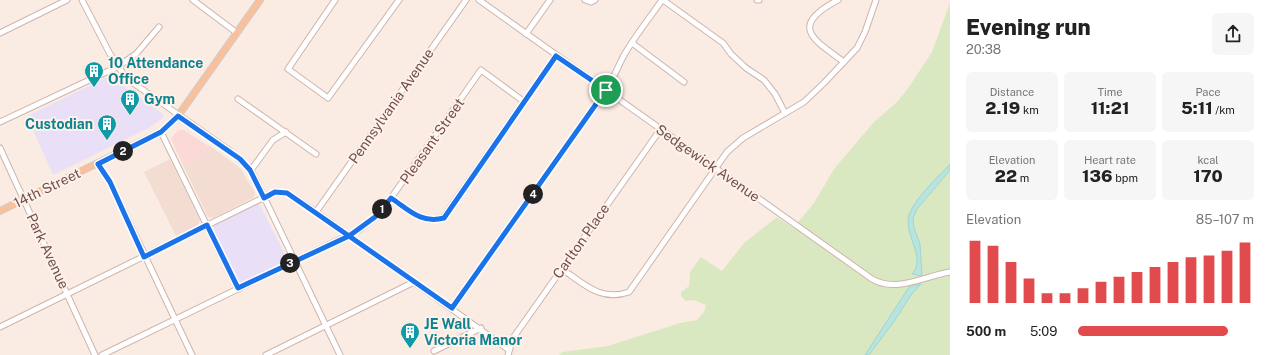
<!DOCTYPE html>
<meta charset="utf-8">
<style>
:root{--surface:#fff;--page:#f6f6f6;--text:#222;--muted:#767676;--accent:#e24b4d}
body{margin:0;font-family:"Public Sans",sans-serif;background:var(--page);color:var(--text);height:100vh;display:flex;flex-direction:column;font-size:15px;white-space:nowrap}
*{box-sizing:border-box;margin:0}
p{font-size:13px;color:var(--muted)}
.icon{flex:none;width:22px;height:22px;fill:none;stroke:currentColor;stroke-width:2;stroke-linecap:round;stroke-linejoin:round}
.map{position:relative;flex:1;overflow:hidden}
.drawer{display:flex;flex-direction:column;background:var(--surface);width:320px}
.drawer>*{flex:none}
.pin{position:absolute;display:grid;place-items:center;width:34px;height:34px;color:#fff;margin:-17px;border:2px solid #fff;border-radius:50%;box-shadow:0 1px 4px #0007}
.km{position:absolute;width:20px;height:20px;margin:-10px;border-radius:50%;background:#222;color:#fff;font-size:11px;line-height:20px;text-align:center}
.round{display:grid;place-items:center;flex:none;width:42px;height:42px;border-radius:6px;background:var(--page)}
.overview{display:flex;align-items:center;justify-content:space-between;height:68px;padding:0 16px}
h1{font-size:22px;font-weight:800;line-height:30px}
.metrics{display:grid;grid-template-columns:repeat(3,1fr);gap:6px;height:68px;padding:4px 16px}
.metrics div{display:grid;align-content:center;border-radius:6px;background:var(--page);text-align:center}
.metrics b{font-size:17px;font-weight:800}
.metrics small{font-size:11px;font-weight:400}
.metrics p{font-size:11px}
.chart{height:112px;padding:8px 16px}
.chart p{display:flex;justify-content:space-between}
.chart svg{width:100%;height:72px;margin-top:4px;stroke:var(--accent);stroke-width:6}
ul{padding:0 16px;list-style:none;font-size:13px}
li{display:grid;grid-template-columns:64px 48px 1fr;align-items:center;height:30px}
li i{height:10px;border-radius:5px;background:var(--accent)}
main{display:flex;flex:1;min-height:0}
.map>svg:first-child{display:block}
.residential{fill:#f3dcd1}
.commercial{fill:#fbd9d7}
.education{fill:#e9e0f7}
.green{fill:#dae8c2}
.water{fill:#b8e4e0;stroke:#9fd5d1}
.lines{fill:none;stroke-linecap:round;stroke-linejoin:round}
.minor-casing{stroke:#ceb4ad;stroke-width:7}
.major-casing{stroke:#d5cac9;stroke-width:8}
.minor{stroke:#fff;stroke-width:5}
.major{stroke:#f8c19d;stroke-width:6}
.route-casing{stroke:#fff;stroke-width:8}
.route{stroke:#1a73e8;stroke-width:5}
.labels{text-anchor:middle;stroke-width:4;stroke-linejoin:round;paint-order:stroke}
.culture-label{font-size:14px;font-weight:bold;fill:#0d838f;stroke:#fef1e9;text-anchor:start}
.street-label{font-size:14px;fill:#724f4a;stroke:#fef1e9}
</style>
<main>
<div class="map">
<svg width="950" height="355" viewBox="0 0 950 355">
<rect width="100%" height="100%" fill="#fbece3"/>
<g class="residential">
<polygon points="210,146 240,168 255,193 253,198 213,218 208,217 184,167 200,158"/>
<polygon points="170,159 200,220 198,225 176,236 144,172"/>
</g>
<polygon class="commercial" points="178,130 184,130 207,145 210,146 200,158 184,167 171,139"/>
<g class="education">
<polygon points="109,76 163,114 164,117 149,128 53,175 27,116"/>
<polygon points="259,203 288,260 240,284 212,227"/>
</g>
<polygon class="green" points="950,3 950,355 559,355 562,352 608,346 680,323 697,320 704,312 706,305 694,300 686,301 681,296 681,292 689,286 690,272 701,257 722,271 744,243 777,217 793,228 814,203 834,169 874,122 898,101 909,87 932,52"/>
<g class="water">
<path d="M950,164V170L917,209L913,218L914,228L920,244L922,276L912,274C927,259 903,233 909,215C915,198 938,177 950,164Z"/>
<polygon points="921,284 911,295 895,320 869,355 865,355 909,287"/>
</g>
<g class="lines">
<defs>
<g id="minor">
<polyline points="82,0 110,54 126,78 229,150 251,170 340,355"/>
<polyline points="193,0 237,33"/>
<polyline points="335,0 288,69 328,98 399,0"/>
<path d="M479,0L872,279C896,293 925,276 950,272"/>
<polyline points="585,0 591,2 595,0"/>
<polyline points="663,0 723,43 731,54 746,68 764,80 775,94 785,113"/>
<polyline points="757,0 759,0"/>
<path d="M838,0C789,26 812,39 844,62"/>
<polyline points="0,33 67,0"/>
<polyline points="526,34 550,0"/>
<polyline points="632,43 684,82"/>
<polyline points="238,99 316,154"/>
<polyline points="0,122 117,67 136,54 159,27"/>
<polyline points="161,132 238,289"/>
<polyline points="0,148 95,355"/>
<polyline points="98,164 110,182 192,355"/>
<polyline points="251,170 273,140 286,132"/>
<path d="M391,198C409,210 421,224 443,218L556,56"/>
<polyline points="316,212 466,0"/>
<path d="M562,269C584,284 601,302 629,292L727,152L743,138L804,102L824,83L857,48L865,32L876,0"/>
<path d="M452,308L606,90C613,79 617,69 623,57C634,37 649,19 662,0"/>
<polyline points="0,327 275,192 287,193 316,212 509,350"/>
<polyline points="434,351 481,328"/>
<polyline points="102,355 359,230 375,217 391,198 481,70 523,101"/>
<polyline points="266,355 414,282"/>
<polyline points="508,355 513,338 660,130"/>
</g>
<polyline id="major" points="0,211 161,132 178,116 260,0"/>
</defs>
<use href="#minor" class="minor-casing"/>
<use href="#major" class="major-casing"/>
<use href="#minor" class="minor"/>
<use href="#major" class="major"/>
</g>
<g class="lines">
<defs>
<path id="route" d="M606,90L556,56L444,218C421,224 409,210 391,198L375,217L349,236L287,193L275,192L264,198L250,170L240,159L178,116L161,132L98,164L110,182L144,257L207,225L238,288L349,236L452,308L606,90"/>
</defs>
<use href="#route" class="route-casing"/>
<use href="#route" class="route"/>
</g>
<defs>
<symbol id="building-pin" viewBox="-11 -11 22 30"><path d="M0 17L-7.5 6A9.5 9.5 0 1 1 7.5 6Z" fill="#0f9aa8" stroke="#fef1e9"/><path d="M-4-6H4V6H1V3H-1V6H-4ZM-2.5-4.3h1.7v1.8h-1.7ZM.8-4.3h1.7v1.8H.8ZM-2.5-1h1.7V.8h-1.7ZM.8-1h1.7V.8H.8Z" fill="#fff"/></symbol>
</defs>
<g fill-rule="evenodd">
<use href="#building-pin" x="83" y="60" width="22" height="30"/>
<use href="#building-pin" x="119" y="88" width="22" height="30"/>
<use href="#building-pin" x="96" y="113" width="22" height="30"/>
<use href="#building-pin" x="399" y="321" width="22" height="30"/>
</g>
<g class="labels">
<g class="culture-label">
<text x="108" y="68">10 Attendance<tspan x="108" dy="16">Office</tspan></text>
<text x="144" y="104">Gym</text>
<text x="93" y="129" text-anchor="end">Custodian</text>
<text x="424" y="329">JE Wall<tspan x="424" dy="16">Victoria Manor</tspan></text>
</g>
<g class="street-label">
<text transform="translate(391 106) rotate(-55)" y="5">Pennsylvania Avenue</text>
<text transform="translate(432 141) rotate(-55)" y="5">Pleasant Street</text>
<text transform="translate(708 163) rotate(35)" y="5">Sedgewick Avenue</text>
<text transform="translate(47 188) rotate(-26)" y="5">14th Street</text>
<text transform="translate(581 241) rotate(-55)" y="5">Carlton Place</text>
<text transform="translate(48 251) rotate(65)" y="5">Park Avenue</text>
</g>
</g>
</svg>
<div class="pin" style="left:606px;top:90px;background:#1e9e55"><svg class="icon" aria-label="arrive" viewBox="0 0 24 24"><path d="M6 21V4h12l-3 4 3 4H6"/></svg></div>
<b class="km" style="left:382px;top:209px">1</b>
<b class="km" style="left:123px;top:151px">2</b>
<b class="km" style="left:290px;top:263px">3</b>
<b class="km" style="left:533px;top:194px">4</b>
</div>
<section class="drawer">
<div class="overview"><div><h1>Evening run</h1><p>20:38</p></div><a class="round"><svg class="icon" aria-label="share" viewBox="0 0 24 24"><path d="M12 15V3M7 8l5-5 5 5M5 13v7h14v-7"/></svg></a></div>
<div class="metrics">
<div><p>Distance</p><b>2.19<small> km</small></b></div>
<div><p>Time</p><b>11:21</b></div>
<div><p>Pace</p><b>5:11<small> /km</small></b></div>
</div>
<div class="metrics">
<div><p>Elevation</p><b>22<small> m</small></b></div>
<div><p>Heart rate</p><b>136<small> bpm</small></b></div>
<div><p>kcal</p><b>170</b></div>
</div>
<div class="chart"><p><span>Elevation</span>85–107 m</p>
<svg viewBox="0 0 160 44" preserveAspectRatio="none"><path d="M5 44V6M15 44V9M25 44V19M35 44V29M45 44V38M55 44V38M65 44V35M75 44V31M85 44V28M95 44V25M105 44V22M115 44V19M125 44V16M135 44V15M145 44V12M155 44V7"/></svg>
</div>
<ul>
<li><b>500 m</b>5:09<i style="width:85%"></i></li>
</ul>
</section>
</main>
